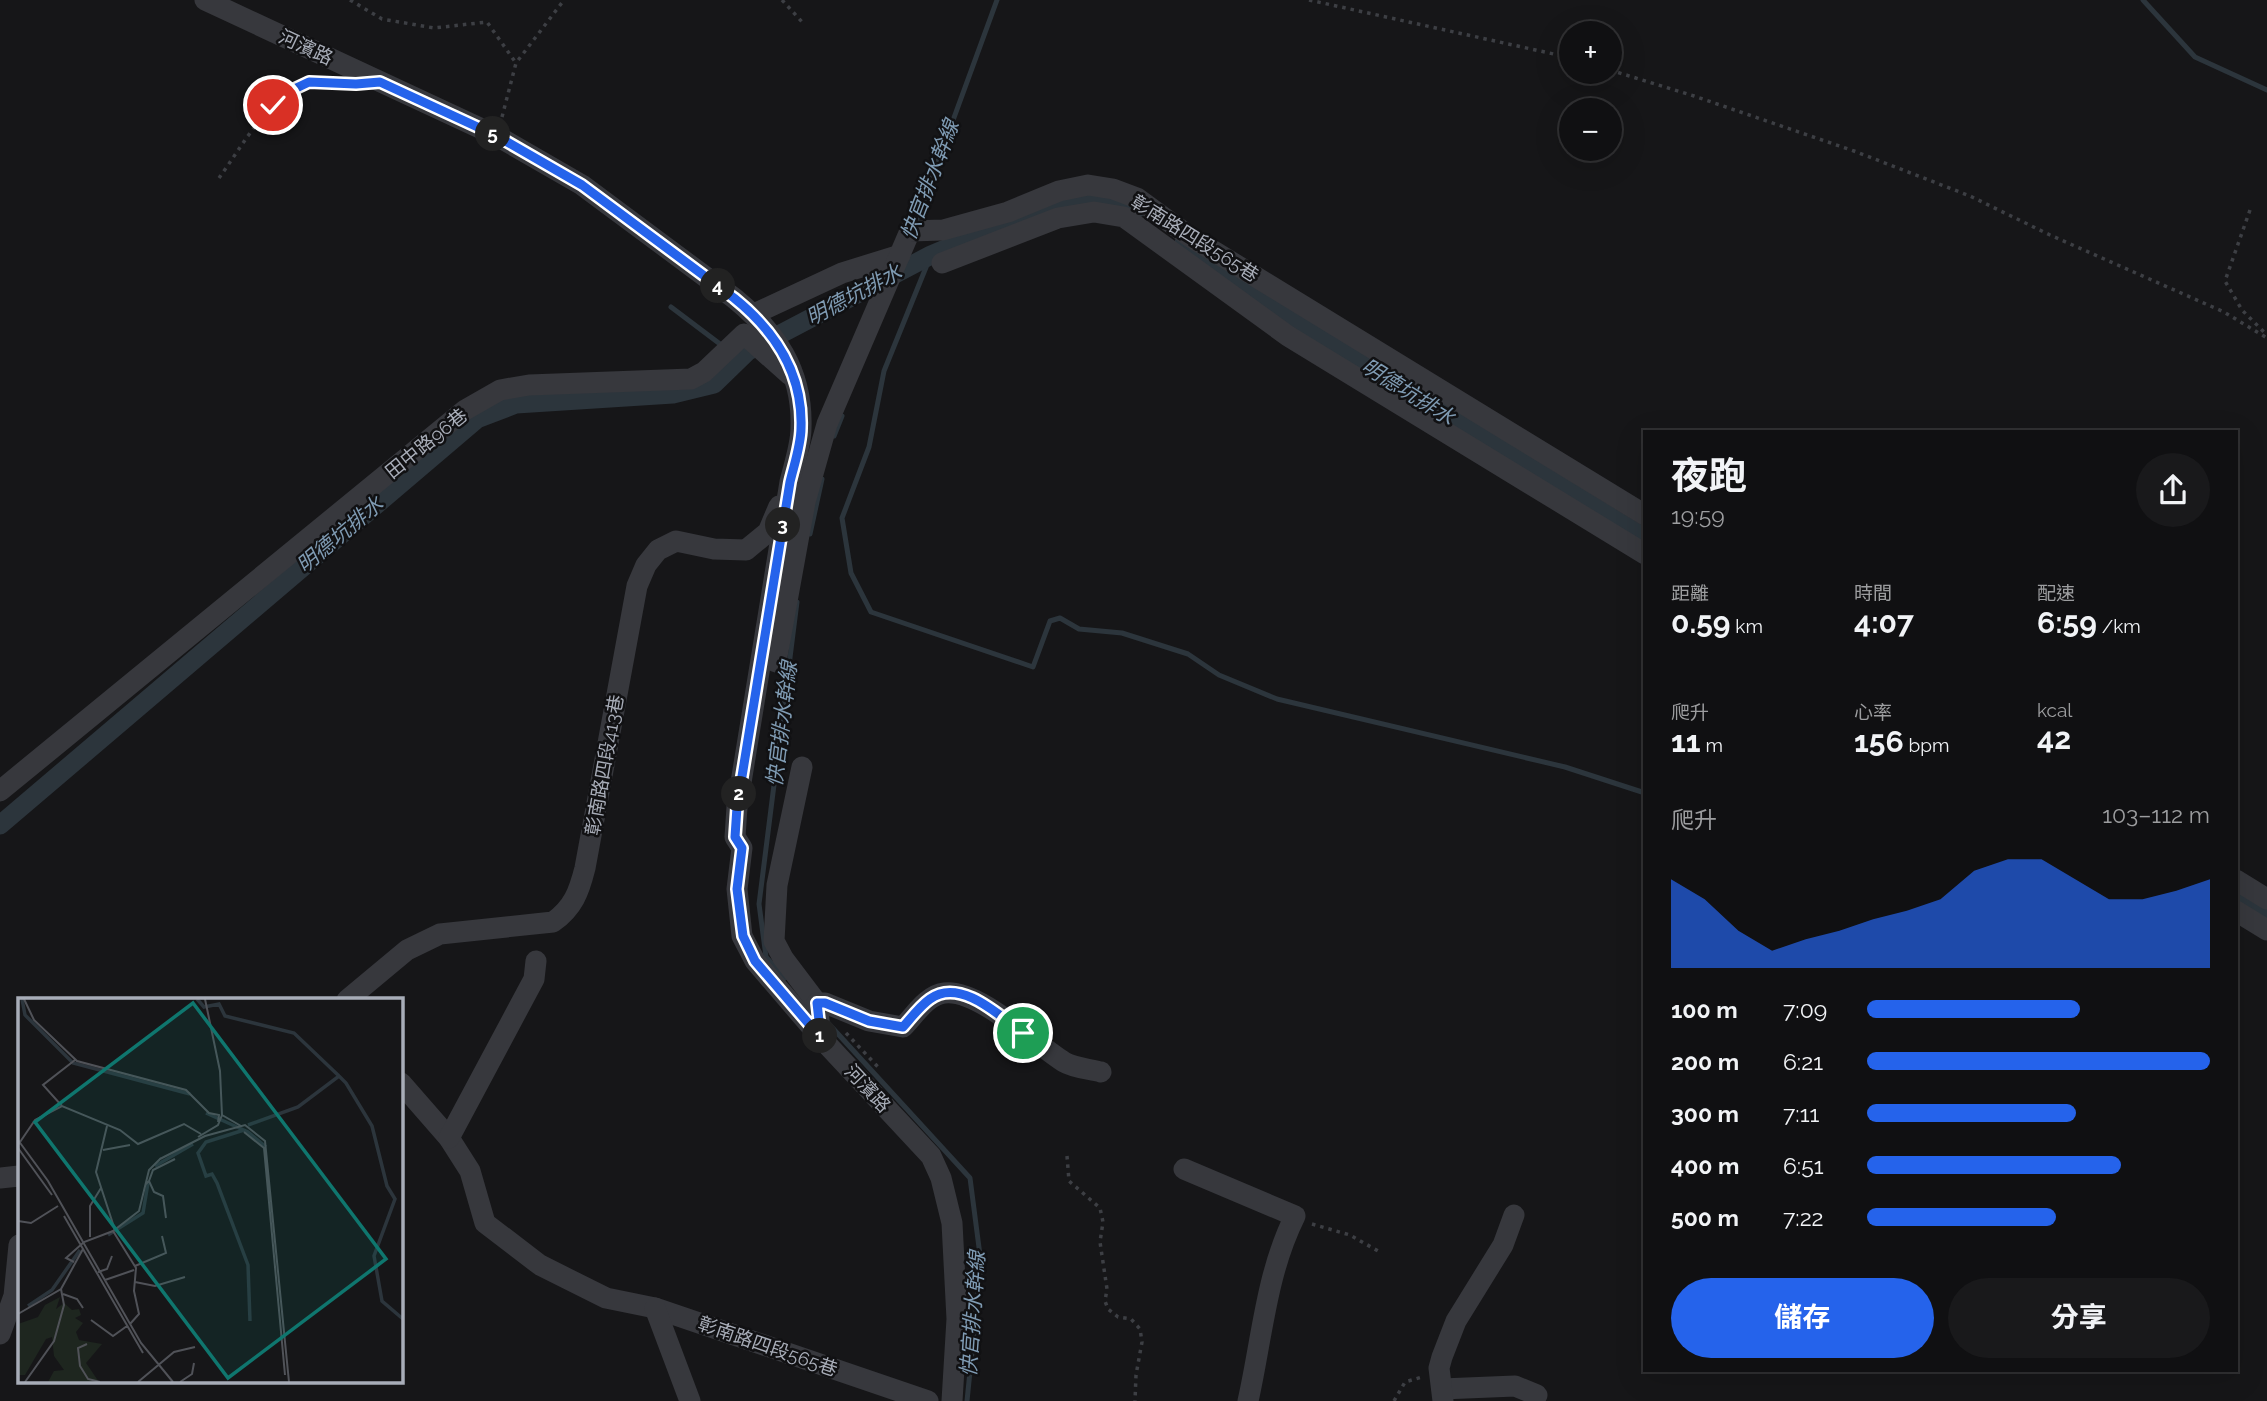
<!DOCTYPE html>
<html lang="zh-TW">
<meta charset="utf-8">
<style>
:root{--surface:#101012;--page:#19191b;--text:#f1f3f6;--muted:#9c9d9f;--line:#303032;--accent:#2563eb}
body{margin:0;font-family:Raleway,"Noto Sans TC",sans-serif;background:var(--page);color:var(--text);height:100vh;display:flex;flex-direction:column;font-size:26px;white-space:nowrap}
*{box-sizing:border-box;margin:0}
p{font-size:23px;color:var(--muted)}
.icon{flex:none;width:38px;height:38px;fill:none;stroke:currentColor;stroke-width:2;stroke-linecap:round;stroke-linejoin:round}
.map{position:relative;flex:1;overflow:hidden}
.details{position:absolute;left:1643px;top:430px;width:595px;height:942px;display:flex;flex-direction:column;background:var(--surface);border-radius:0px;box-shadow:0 7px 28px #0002,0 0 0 2px var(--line)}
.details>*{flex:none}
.tools{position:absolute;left:1559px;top:21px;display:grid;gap:14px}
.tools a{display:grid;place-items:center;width:63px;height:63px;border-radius:50%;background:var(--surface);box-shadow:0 7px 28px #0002,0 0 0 2px var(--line);font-size:35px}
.pin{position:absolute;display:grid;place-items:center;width:60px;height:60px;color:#fff;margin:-30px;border:4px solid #fff;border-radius:50%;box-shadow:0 2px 7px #0007}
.km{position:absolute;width:35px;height:35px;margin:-18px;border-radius:50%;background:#222;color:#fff;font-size:19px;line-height:35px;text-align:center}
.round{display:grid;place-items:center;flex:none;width:74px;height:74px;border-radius:37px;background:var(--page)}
.overview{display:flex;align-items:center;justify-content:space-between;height:119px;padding:0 28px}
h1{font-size:38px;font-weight:700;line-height:52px}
.figures{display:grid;grid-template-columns:repeat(3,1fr);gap:10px;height:119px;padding:7px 28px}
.figures div{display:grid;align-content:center}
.figures b{font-size:30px;font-weight:700}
.figures small{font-size:19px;font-weight:400}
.figures p{font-size:19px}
.chart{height:196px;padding:14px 28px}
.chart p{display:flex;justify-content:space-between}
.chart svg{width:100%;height:126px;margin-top:7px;fill:var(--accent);opacity:.7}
.cta{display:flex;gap:14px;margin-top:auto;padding:14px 28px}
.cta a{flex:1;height:80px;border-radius:42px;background:var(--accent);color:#fff;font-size:28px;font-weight:700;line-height:80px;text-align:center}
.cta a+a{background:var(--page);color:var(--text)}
ul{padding:0 28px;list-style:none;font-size:23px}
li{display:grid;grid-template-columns:112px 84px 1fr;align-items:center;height:52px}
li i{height:18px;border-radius:9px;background:var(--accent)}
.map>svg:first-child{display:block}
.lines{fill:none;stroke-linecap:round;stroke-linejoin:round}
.stream{stroke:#2c353c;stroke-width:5}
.canal{stroke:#2c353c;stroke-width:19}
.path{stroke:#3d3f44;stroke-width:3.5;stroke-dasharray:3.5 5;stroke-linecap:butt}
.minor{stroke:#37383d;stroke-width:21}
.route-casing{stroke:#fff;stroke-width:14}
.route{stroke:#2563eb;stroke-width:9}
.labels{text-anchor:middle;stroke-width:5;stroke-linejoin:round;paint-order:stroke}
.street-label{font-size:19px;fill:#a8adb8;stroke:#111113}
.water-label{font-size:21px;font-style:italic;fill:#7f9bb3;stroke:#111113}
.inset-river{fill:none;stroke:#2c353c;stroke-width:3.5}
.inset-road{fill:none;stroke:#505258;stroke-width:2}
.view{fill:#0f766e;fill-opacity:0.15;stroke:#0f766e;stroke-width:3.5}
.inset-edge{fill:none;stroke:#a8adb8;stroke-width:3.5}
</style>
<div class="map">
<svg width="2267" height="1401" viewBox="0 0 2267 1401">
<rect width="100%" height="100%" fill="#161618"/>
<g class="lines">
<g class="stream">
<polyline points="2143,0 2195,57 2267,90"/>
<polyline points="914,227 997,0"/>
<polyline points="931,255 884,371 869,447 842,518 851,573 871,612 1033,667 1050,621 1060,618 1079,629 1122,633 1188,654 1219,675 1277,699 1565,767 1645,793"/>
<polyline points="671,307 724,347"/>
<polyline points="834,436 842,416"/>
<polyline points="810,534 822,479"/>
<polyline points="785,978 766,957 759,904 797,602"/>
<polyline points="828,1023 970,1178 981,1263 967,1401"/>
</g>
<g class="canal">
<polyline points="1184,243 1283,315 1645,538"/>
<polyline points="0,825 477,419 516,404 673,394 714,384 748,351 931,255 964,241 1048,211 1114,200 1136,209"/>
<polyline points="2236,896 2267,914"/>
</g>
<g class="path">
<polyline points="350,0 382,19 434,28 487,22 516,63"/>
<polyline points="782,0 803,23"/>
<polyline points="1309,0 1572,58"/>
<polyline points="1610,70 1694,96 1854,151 1970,196 2050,235 2224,312 2267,338"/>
<polyline points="502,117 516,63 564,0"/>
<path d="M219,178C241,148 270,94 307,83C315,80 326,83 334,83"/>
<polyline points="2250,210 2225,281 2242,310 2267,335"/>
<polyline points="846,1033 878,1067"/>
<polyline points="1067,1156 1069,1181 1100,1208 1103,1222 1100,1242 1107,1289 1105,1301 1108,1309 1118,1317 1131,1319 1140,1329 1142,1342 1136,1375 1135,1401"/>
<polyline points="1312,1224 1350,1235 1378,1251"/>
<polyline points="1394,1401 1405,1382 1422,1377"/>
</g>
<g class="minor">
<path d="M205,0L497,136L582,185L734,298C776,332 803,371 801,428C801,445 794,465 790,482L737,807L735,837L742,848L737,889L742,936L755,961L821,1038L931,1156L941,1178L952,1223L957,1319L952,1401"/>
<polyline points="942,263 1058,218 1094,212 1124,217 1288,336 1645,554"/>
<polyline points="754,314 842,273 900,255"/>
<polyline points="776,662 805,502 827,424 910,231 943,230 1008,212 1059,191 1088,185 1113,189 1137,198 1189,236 1645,515"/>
<polyline points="802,767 777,885 774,941 783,958 817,1003"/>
<polyline points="0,791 465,410 500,390 529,385 691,379 704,372 744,334 790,375"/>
<polyline points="2236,880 2267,899"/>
<polyline points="2236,911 2267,930"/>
<path d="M347,1000L407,950L440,934L553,922C573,908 579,892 585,868L637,586L646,565L658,550L676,541L714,549L746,550L768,532L779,506"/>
<path d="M821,1038L817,1003H825L869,1021L903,1027C914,1016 927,995 944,993C978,988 1035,1044 1064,1062C1074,1068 1090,1069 1101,1072"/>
<polyline points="401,1083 449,1138 470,1171 485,1223 540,1265 606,1298 655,1308 928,1401"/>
<polyline points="449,1138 534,979 536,961"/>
<path d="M1184,1169L1295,1216C1266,1274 1262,1339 1248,1401"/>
<polyline points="0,1178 19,1176"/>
<polyline points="655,1308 690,1401"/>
<polyline points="0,1334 14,1296 19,1245"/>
<polyline points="1442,1389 1515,1386 1537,1395"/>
<polyline points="1443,1401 1439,1368 1442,1357 1456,1321 1503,1245 1514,1215"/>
</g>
</g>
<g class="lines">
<defs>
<path id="route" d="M273,105L290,91L309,82L356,84L380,82L497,136L582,185L734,298C775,331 803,373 801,428C801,445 794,465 790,482L737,807L735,837L742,848L737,889L743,936L755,961L821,1038L817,1003H825L869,1021L903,1027C911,1018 920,1006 930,999C960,977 1000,1016 1023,1033"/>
</defs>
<use href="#route" class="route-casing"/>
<use href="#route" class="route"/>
</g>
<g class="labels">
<g class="street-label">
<text transform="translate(306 47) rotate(25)" y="7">河濱路</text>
<text transform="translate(1195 238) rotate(32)" y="7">彰南路四段565巷</text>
<text transform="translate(426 443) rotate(-39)" y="7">田中路96巷</text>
<text transform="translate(604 765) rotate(-80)" y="7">彰南路四段413巷</text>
<text transform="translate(868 1088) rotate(47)" y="7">河濱路</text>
<text transform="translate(768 1346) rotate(19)" y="7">彰南路四段565巷</text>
</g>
<g class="water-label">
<text transform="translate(930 180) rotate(-69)" y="7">快官排水幹線</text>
<text transform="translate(854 295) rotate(-28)" y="7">明德坑排水</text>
<text transform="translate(1408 392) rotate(32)" y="7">明德坑排水</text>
<text transform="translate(340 535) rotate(-40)" y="7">明德坑排水</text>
<text transform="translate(782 724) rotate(-83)" y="7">快官排水幹線</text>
<text transform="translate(973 1314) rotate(-86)" y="7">快官排水幹線</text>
</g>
</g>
<g transform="translate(18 998)">
<rect width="385" height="385" fill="#161618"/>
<path d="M42,299L38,311L46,305L54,312L61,311L63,317L57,320L65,325L58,334L61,342L84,346L68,365L81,384H30L36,373L46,372L36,358L34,339L28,341L7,377H0V326L20,319L27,307Z" fill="#1e261f"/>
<path class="inset-river" d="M4,1L7,17L55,65L172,96M179,1L186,9L201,6L207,18L276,35L321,78M188,115L230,134L248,149M230,127L280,109L321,78L328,85L354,128L369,188L377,201L356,258L364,303L385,321M226,132L188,144L180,155L188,178L194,176L199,185L230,267L232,323M137,168L175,146M90,237L125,215L130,185M10,308L34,292L62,252"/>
<path class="inset-road" d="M6,1L16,22L59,63L168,92L191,115L201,117L200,124M44,108L25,87L57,62M204,117L223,128M89,128L78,174L97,232M226,134L246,150L267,377M180,139L200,127L204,117L202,73L187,1M0,142L30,183L123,345L155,384M0,147L17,122L44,108L102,132L120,146L166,126L183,136M0,150L34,197M85,152L112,147M142,161L187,138L227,127L247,143L271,384M131,183L135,172L157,161M128,186L131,183L136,194L145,198L148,220M46,218L125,355M0,223L13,225L40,208M95,233L118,270L116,293L121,316L112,326M72,239V208L83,190M56,264L48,260L66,244L95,233L121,213L131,172L143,160M117,268L148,255L144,238M80,274L89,271L94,258M87,282L116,272M117,284L137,288L167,279M45,296L59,301L65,310M0,316L43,291L65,251M73,322L95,338L109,328M69,346L60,350L62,368L70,381L82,384M7,384L36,343L46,307L43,291M120,384L156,354L177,349M162,384L174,376L176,365"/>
<path class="view" d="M175,5L368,261L210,380L17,124Z"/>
<rect width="385" height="385" class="inset-edge"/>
</g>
</svg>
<div class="tools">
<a>+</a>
<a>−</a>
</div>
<div class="pin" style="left:1023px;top:1033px;background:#1e9e55"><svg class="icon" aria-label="arrive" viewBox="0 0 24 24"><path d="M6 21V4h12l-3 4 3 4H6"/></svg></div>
<div class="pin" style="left:273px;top:105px;background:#d93025"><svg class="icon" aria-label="check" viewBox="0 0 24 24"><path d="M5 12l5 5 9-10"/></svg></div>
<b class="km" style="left:820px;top:1036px">1</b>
<b class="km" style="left:739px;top:794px">2</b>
<b class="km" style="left:783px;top:525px">3</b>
<b class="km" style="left:718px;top:286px">4</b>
<b class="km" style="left:493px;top:134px">5</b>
<section class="details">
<div class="overview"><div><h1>夜跑</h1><p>19:59</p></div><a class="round"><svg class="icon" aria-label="share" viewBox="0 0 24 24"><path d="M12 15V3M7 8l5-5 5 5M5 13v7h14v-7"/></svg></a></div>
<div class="figures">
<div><p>距離</p><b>0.59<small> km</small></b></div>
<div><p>時間</p><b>4:07</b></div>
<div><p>配速</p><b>6:59<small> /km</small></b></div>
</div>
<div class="figures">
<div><p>爬升</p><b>11<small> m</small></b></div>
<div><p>心率</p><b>156<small> bpm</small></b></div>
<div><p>kcal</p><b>42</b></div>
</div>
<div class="chart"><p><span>爬升</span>103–112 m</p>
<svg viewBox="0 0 160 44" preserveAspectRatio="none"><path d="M0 44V13L10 20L20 31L30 38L40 34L50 31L60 27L70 24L80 20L90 10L100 6L110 6L120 13L130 20L140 20L150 17L160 13V44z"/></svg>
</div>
<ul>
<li><b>100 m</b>7:09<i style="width:62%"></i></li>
<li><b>200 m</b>6:21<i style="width:100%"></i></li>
<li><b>300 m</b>7:11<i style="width:61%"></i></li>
<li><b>400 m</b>6:51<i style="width:74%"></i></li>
<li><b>500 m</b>7:22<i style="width:55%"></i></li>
</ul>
<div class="cta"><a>儲存</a><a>分享</a></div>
</section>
</div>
